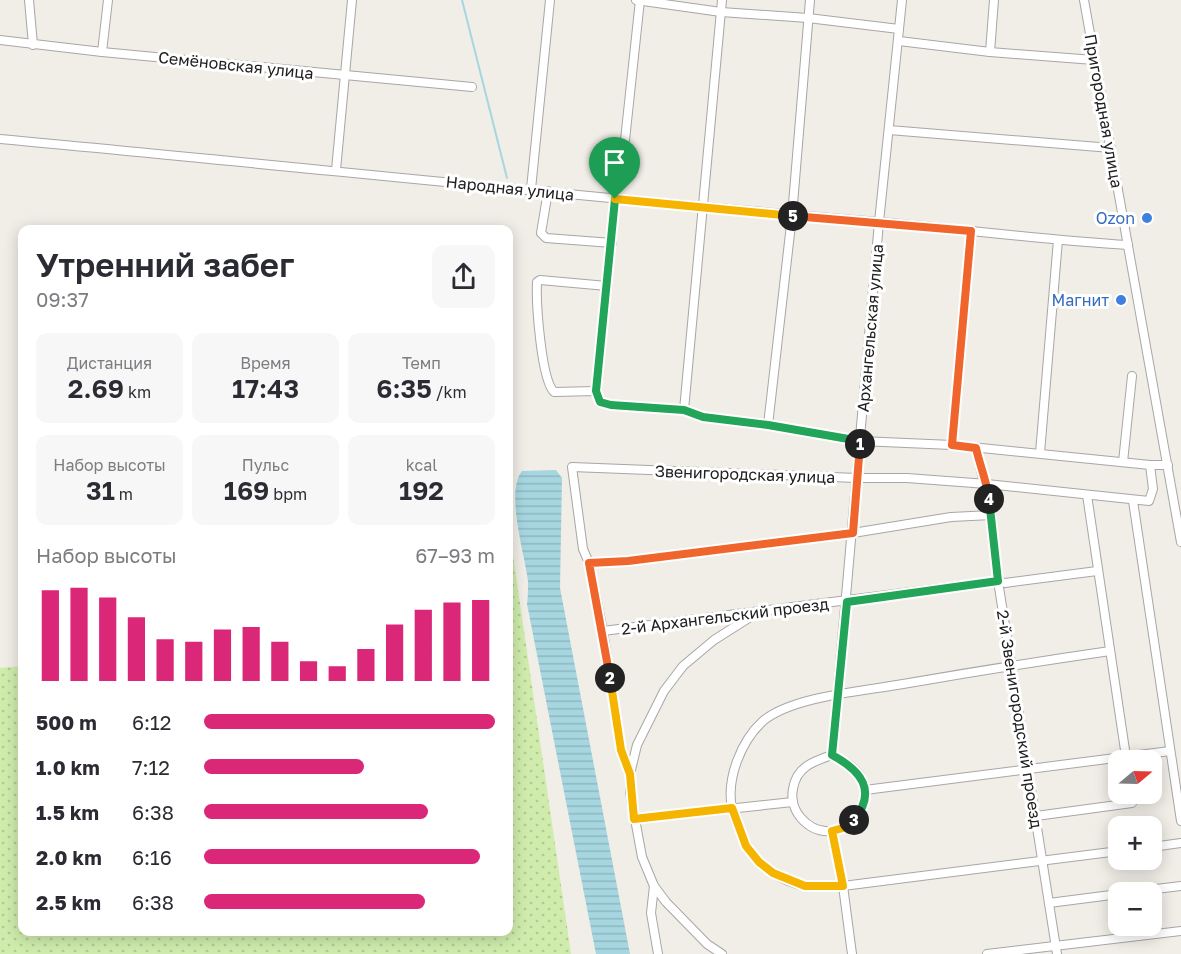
<!DOCTYPE html>
<html lang="ru">
<meta charset="utf-8">
<style>
:root{--surface:#fff;--page:#f7f7f7;--text:#2b2b33;--muted:#7c7c81;--accent:#db2777}
body{margin:0;font-family:"Golos Text",sans-serif;background:var(--page);color:var(--text);height:100vh;display:flex;flex-direction:column;font-size:22px;white-space:nowrap}
*{box-sizing:border-box;margin:0}
p{font-size:20px;color:var(--muted)}
.icon{flex:none;width:33px;height:33px;fill:none;stroke:currentColor;stroke-width:2;stroke-linecap:round;stroke-linejoin:round}
.map{position:relative;flex:1;overflow:hidden}
.panel{position:absolute;left:18px;top:225px;width:495px;height:711px;display:flex;flex-direction:column;background:var(--surface);border-radius:12px;box-shadow:0 3px 15px #0003}
.panel>*{flex:none}
.needle{width:39px;rotate:71deg}
.buttons{position:absolute;left:1108px;top:750px;display:grid;gap:12px}
.buttons a{display:grid;place-items:center;width:54px;height:54px;border-radius:12px;background:var(--surface);box-shadow:0 3px 15px #0003;font-size:30px}
.pin{position:absolute;display:grid;place-items:center;width:51px;height:51px;color:#fff;margin:-62px -26px;border-radius:50% 50% 50% 0;rotate:-45deg;box-shadow:0 0 6px #0007}
.pin .icon{rotate:45deg}
.km{position:absolute;width:30px;height:30px;margin:-15px;border-radius:50%;background:#222;color:#fff;font-size:16px;line-height:30px;text-align:center}
.round{display:grid;place-items:center;flex:none;width:63px;height:63px;border-radius:12px;background:var(--page)}
.headline{display:flex;align-items:center;justify-content:space-between;height:102px;padding:0 18px}
h1{font-size:33px;font-weight:600;line-height:45px}
.metrics{display:grid;grid-template-columns:repeat(3,1fr);gap:9px;height:102px;padding:6px 18px}
.metrics div{display:grid;align-content:center;border-radius:12px;background:var(--page);text-align:center}
.metrics b{font-size:26px;font-weight:600}
.metrics small{font-size:16px;font-weight:400}
.metrics p{font-size:16px}
.chart{height:168px;padding:12px 18px}
.chart p{display:flex;justify-content:space-between}
.chart svg{width:100%;height:108px;margin-top:6px;stroke:var(--accent);stroke-width:6}
ul{padding:0 18px;list-style:none;font-size:20px}
li{display:grid;grid-template-columns:96px 72px 1fr;align-items:center;height:45px}
li i{height:15px;border-radius:8px;background:var(--accent)}
.map>svg:first-child{display:block}
.grass{fill:url(#grass-dots)}
.water{fill:url(#water-rules)}
.lines{fill:none;stroke-linecap:round;stroke-linejoin:round}
.stream{stroke:#a6d6e0;stroke-width:2}
.minor-casing{stroke:#a7a7a7;stroke-width:10}
.minor{stroke:#fff;stroke-width:8}
.split-1-casing{stroke:#fff;stroke-width:12}
.split-2-casing{stroke:#fff;stroke-width:12}
.split-3-casing{stroke:#fff;stroke-width:12}
.split-4-casing{stroke:#fff;stroke-width:12}
.split-5-casing{stroke:#fff;stroke-width:12}
.split-6-casing{stroke:#fff;stroke-width:12}
.split-1{stroke:#22a559;stroke-width:8}
.split-2{stroke:#f0652b;stroke-width:8}
.split-3{stroke:#f5b400;stroke-width:8}
.split-4{stroke:#22a559;stroke-width:8}
.split-5{stroke:#f0652b;stroke-width:8}
.split-6{stroke:#f5b400;stroke-width:8}
.shop-dot{fill:#3f7fe0;stroke:#fff;stroke-width:2}
.labels{text-anchor:middle;stroke-width:6;stroke-linejoin:round;paint-order:stroke}
.street-label{font-size:16px;fill:#202020;stroke:#fff}
.shop-label{font-size:16px;fill:#366cbe;stroke:#fff;text-anchor:end}
</style>
<div class="map">
<svg width="1181" height="954" viewBox="0 0 1181 954">
<defs>
<pattern id="grass-dots" width="8" height="8" patternUnits="userSpaceOnUse" patternTransform="scale(1.5)"><rect width="8" height="8" fill="#cfecac"/><path d="M2 2h.1M6 6h.1" fill="none" stroke="#b1ca94" stroke-width="1.8" stroke-linecap="round"/></pattern>
<pattern id="water-rules" width="6" height="5" patternUnits="userSpaceOnUse" patternTransform="scale(1.5)"><rect width="6" height="5" fill="#a6d6e0"/><path d="M0 2.5h6" fill="none" stroke="#8fb7c0"/></pattern>
</defs>
<rect width="100%" height="100%" fill="#f1ede7"/>
<polygon class="grass" points="509,528 571,954 0,954 0,668 22,666 22,932 508,932"/>
<path class="water" d="M556,470L562,478L560,588L630,954H596L527,604C528,597 528,589 528,581C525,555 505,492 522,471Z"/>
<g class="lines">
<polyline class="stream" points="462,0 507,178"/>
<defs>
<g id="minor">
<polyline points="29,0 33,45"/>
<polyline points="636,0 721,12 808,18 899,29"/>
<polyline points="1084,0 1181,542"/>
<polyline points="0,40 102,52 472,87"/>
<polyline points="899,41 990,52 1094,60"/>
<polyline points="102,52 108,0"/>
<polyline points="990,52 994,0"/>
<polyline points="889,130 1111,148"/>
<path d="M0,139C293,166 586,198 879,222C962,229 1045,240 1128,245"/>
<polyline points="625,140 640,0"/>
<polyline points="336,170 352,0"/>
<polyline points="531,189 550,0"/>
<polyline points="548,191 541,233 546,238 612,243"/>
<path d="M607,286L540,280L537,282C536,303 541,379 554,392L596,391L600,402L611,405L684,410L703,417L768,425L860,441L952,445L1150,465H1168"/>
<polyline points="596,391 615,199"/>
<polyline points="684,410 722,0"/>
<polyline points="768,425 792,216 810,0"/>
<polyline points="952,445 971,231"/>
<polyline points="976,448 983,479 987,484 998,581 1057,954"/>
<polyline points="1040,453 1058,240"/>
<polyline points="1123,462 1132,376"/>
<polyline points="1087,495 1125,750 1125,760"/>
<polyline points="1133,501 1181,821"/>
<polyline points="589,563 628,561 853,533 951,517 992,515"/>
<polyline points="603,631 998,581 1005,583 1097,571"/>
<path d="M1110,651C1041,661 972,672 903,684C865,691 793,696 763,721C741,741 726,779 732,808C734,818 739,829 743,838C753,862 780,882 806,886C818,887 831,886 843,886L1119,851"/>
<polyline points="832,755 879,222 902,0"/>
<path d="M832,755C839,759 846,762 852,767C891,800 835,857 801,818C794,810 791,799 793,789C796,767 814,761 832,755Z"/>
<polyline points="630,774 621,750 603,631 589,563 583,549 572,467 857,478 907,478 987,484 1149,501 1153,489 1150,465"/>
<polyline points="865,790 1170,751"/>
<polyline points="1036,816 1132,803 1130,794"/>
<polyline points="635,819 793,802"/>
<polyline points="832,831 843,886 852,954"/>
<polyline points="1152,847 1181,843"/>
<polyline points="654,886 651,913 658,954"/>
<polyline points="1131,892 1181,886"/>
<polyline points="1049,903 1119,894"/>
<polyline points="722,954 707,944 666,902 654,886 642,857 630,792 630,774 637,745 664,691 683,666 714,640 755,614"/>
<polyline points="987,954 1181,931"/>
</g>
</defs>
<use href="#minor" class="minor-casing"/>
<use href="#minor" class="minor"/>
</g>
<g class="lines">
<defs>
<polyline id="split-1" points="615,199 596,391 600,402 611,405 684,410 703,417 768,425 860,441 860,444"/>
<polyline id="split-2" points="610,678 589,563 628,561 853,533 860,444"/>
<polyline id="split-3" points="610,678 621,750 630,774 634,819 732,808 746,846 759,862 773,873 805,886 843,886 832,831 843,828 854,820"/>
<path id="split-4" d="M854,820C878,790 860,770 832,755L847,602L998,581L989,499"/>
<path id="split-5" d="M793,216L971,231L952,445L976,448C980,466 987,482 989,499"/>
<polyline id="split-6" points="615,199 793,216"/>
</defs>
<use href="#split-1" class="split-1-casing"/>
<use href="#split-2" class="split-2-casing"/>
<use href="#split-3" class="split-3-casing"/>
<use href="#split-4" class="split-4-casing"/>
<use href="#split-5" class="split-5-casing"/>
<use href="#split-6" class="split-6-casing"/>
<use href="#split-1" class="split-1"/>
<use href="#split-2" class="split-2"/>
<use href="#split-3" class="split-3"/>
<use href="#split-4" class="split-4"/>
<use href="#split-5" class="split-5"/>
<use href="#split-6" class="split-6"/>
</g>
<g class="shop-dot">
<circle cx="1147" cy="218" r="6"/>
<circle cx="1121" cy="300" r="6"/>
</g>
<g class="labels">
<g class="street-label">
<text transform="translate(236 65) rotate(6)" y="6">Семёновская улица</text>
<text transform="translate(1104 111) rotate(80)" y="6">Пригородная улица</text>
<text transform="translate(510 188) rotate(6)" y="6">Народная улица</text>
<text transform="translate(870 328) rotate(-85)" y="6">Архангельская улица</text>
<text transform="translate(745 474) rotate(2)" y="6">Звенигородская улица</text>
<text transform="translate(725 616) rotate(-7)" y="6">2-й Архангельский проезд</text>
<text transform="translate(1020 719) rotate(81)" y="6">2-й Звенигородский проезд</text>
</g>
<g class="shop-label">
<text x="1135" y="224">Ozon</text>
<text x="1109" y="306">Магнит</text>
</g>
</g>
</svg>
<div class="buttons">
<a><svg class="needle" viewBox="-14 -14 28 28"><path d="M0-13l5 13h-10z" fill="#e53935"/><path d="M0 13l5-13h-10z" fill="#7c7c81"/></svg></a>
<a>+</a>
<a>−</a>
</div>
<div class="pin" style="left:615px;top:199px;background:#1e9e55"><svg class="icon" aria-label="arrive" viewBox="0 0 24 24"><path d="M6 21V4h12l-3 4 3 4H6"/></svg></div>
<b class="km" style="left:860px;top:444px">1</b>
<b class="km" style="left:610px;top:678px">2</b>
<b class="km" style="left:854px;top:820px">3</b>
<b class="km" style="left:989px;top:499px">4</b>
<b class="km" style="left:793px;top:216px">5</b>
<section class="panel">
<div class="headline"><div><h1>Утренний забег</h1><p>09:37</p></div><a class="round"><svg class="icon" aria-label="share" viewBox="0 0 24 24"><path d="M12 15V3M7 8l5-5 5 5M5 13v7h14v-7"/></svg></a></div>
<div class="metrics">
<div><p>Дистанция</p><b>2.69<small> km</small></b></div>
<div><p>Время</p><b>17:43</b></div>
<div><p>Темп</p><b>6:35<small> /km</small></b></div>
</div>
<div class="metrics">
<div><p>Набор высоты</p><b>31<small> m</small></b></div>
<div><p>Пульс</p><b>169<small> bpm</small></b></div>
<div><p>kcal</p><b>192</b></div>
</div>
<div class="chart"><p><span>Набор высоты</span>67–93 m</p>
<svg viewBox="0 0 160 44" preserveAspectRatio="none"><path d="M5 44V7M15 44V6M25 44V10M35 44V18M45 44V27M55 44V28M65 44V23M75 44V22M85 44V28M95 44V36M105 44V38M115 44V31M125 44V21M135 44V15M145 44V12M155 44V11"/></svg>
</div>
<ul>
<li><b>500 m</b>6:12<i style="width:100%"></i></li>
<li><b>1.0 km</b>7:12<i style="width:55%"></i></li>
<li><b>1.5 km</b>6:38<i style="width:77%"></i></li>
<li><b>2.0 km</b>6:16<i style="width:95%"></i></li>
<li><b>2.5 km</b>6:38<i style="width:76%"></i></li>
</ul>
</section>
</div>
